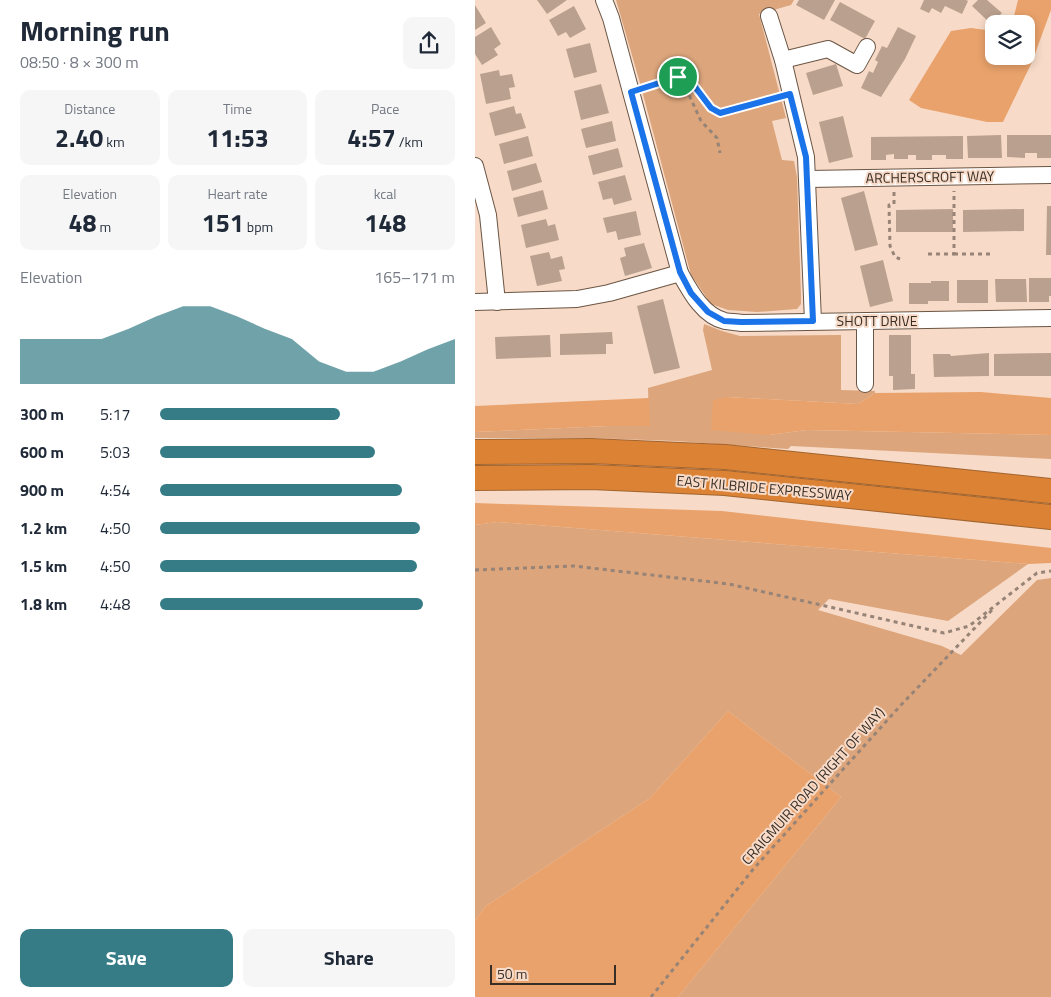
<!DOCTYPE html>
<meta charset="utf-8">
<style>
:root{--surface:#fff;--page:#f6f6f7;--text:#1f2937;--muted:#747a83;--accent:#357c86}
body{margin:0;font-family:"Titillium Web",sans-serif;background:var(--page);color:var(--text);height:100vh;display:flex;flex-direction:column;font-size:19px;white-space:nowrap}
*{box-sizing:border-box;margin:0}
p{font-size:16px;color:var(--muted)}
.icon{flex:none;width:28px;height:28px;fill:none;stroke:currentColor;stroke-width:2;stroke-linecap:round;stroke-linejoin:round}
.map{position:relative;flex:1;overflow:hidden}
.panel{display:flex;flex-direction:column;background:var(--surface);width:475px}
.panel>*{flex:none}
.controls{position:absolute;left:510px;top:15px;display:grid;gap:10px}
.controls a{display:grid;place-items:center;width:50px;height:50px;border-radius:10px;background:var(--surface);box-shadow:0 2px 8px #0003;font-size:25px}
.scale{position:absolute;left:15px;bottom:12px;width:126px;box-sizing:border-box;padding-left:5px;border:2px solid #382e26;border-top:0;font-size:14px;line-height:18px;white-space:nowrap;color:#382e26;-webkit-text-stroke:4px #f7dbc8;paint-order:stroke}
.pin{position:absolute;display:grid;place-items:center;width:42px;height:42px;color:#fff;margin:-21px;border:2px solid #fff;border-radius:50%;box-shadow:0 1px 5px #0007}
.round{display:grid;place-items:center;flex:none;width:52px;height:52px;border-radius:10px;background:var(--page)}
.summary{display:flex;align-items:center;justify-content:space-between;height:85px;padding:0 20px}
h1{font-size:28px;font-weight:700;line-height:38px}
.metrics{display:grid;grid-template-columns:repeat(3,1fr);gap:8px;height:85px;padding:5px 20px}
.metrics div{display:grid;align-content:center;border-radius:10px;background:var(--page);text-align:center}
.metrics b{font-size:25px;font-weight:700}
.metrics small{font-size:14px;font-weight:400}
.metrics p{font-size:14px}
.chart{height:140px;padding:10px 20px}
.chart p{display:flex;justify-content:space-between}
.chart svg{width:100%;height:90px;margin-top:5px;fill:var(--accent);opacity:.7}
.cta{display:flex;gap:10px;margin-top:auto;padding:10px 20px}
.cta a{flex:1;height:58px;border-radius:10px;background:var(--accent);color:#fff;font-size:20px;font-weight:700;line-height:58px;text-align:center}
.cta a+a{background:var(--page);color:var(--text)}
ul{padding:0 20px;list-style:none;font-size:16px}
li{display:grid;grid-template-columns:80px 60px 1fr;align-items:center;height:38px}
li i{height:12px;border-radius:6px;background:var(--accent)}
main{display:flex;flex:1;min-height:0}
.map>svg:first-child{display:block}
.green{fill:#dca57c}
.forest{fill:#e9a26b}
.building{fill:#baa08e}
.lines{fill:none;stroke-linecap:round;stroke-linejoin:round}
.minor-casing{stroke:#6b5544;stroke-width:18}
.highway-casing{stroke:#a26530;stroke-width:26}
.path{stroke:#978477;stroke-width:3;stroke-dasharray:4 4;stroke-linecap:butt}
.minor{stroke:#fff;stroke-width:16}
.highway{stroke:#db8235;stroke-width:24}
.route-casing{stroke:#fff;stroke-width:10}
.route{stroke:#1a73e8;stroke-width:6}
.labels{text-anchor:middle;stroke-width:4;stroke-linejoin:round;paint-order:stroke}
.street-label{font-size:14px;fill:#382e26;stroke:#f7dbc8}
</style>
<main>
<section class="panel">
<div class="summary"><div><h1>Morning run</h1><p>08:50 · 8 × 300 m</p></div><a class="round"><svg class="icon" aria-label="share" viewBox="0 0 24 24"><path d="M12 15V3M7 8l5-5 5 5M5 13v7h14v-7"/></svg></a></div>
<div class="metrics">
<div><p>Distance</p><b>2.40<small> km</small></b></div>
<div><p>Time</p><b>11:53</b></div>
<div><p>Pace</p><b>4:57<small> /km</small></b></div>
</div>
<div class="metrics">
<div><p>Elevation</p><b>48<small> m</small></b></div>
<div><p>Heart rate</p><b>151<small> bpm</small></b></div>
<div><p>kcal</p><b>148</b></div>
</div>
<div class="chart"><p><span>Elevation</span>165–171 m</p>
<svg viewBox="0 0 160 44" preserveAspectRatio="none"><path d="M0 44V22L10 22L20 22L30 22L40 17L50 11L60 6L70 6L80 11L90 17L100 22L110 33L120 38L130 38L140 33L150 27L160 22V44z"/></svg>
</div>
<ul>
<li><b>300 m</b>5:17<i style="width:61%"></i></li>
<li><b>600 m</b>5:03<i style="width:73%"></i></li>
<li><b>900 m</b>4:54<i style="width:82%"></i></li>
<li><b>1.2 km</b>4:50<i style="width:88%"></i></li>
<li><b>1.5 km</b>4:50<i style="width:87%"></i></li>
<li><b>1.8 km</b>4:48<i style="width:89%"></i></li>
</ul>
<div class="cta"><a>Save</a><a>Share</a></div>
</section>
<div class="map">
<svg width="576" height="997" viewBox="0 0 576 997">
<rect width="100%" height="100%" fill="#f7dbc8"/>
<g class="green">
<polygon points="141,0 319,0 316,5 284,14 311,118 297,121 307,160 319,161 322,177 326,296 326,304 322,309 282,312 253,310 236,304 216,275 165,83"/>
<polygon points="229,324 247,331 265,336 366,335 366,390 400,391 400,393 383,404 252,397 294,435 332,430 576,435 576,459 316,446 313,449 200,441 117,438 0,438 0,432 134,426 174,426 173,388 237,370 228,330"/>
<polygon points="23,522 553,564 473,621 354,599 343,610 467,646 486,655 562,580 576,578 576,997 203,997 366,797 253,711 175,798 11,906 0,920 0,525"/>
</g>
<g class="forest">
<polygon points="543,0 576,0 576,10 557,62 528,122 512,122 446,108 434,100 476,31 496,28 519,31 519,56 551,56 551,24 537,24"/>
<polygon points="506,392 576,398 576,435 332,430 294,435 236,430 238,400 252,397 383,404 400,393"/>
<polygon points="174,398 175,426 134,426 0,432 0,406"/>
<polygon points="0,503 247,511 576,548 576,563 553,564 23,522 0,525"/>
<polygon points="253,711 366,797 203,997 0,997 0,920 11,906 175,798"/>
</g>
<g class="building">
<polygon points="62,0 92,0 72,14"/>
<polygon points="324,0 360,0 349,20 321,5"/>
<polygon points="449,0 491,0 493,1 487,14 470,6 466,13 457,8 454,13 445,9"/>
<polygon points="503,0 512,0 527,13 516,24 497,6"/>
<polygon points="365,2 400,21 390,39 355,20"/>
<polygon points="0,5 11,23 0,30"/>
<polygon points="99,6 111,29 95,38 91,32 83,36 74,20"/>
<polygon points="16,27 26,44 19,49 23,55 7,65 0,54 0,37"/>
<polygon points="423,27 441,36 430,59 406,97 386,88 394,71 398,73 403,62 400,60 407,46 412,48"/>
<polygon points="115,43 122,72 99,78 91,49"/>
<polygon points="361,64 368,86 338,95 331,73"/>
<polygon points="24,70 25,76 37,74 40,87 34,88 36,99 11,104 5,74"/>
<polygon points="126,84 134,113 106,120 99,91"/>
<polygon points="39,106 41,114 46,113 51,128 20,136 14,113"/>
<polygon points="368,116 378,157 354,163 344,122"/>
<polygon points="137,121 141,141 111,148 106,129"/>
<polygon points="526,135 527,158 493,158 492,136"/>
<polygon points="532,135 576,135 576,158 562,158 562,153 550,153 550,158 532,157"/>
<polygon points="53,136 58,156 29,164 24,144"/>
<polygon points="488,136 488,159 471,159 471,155 457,155 457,160 441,160 441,155 433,155 433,159 419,159 419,154 411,155 411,160 396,160 396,137"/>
<polygon points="143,148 148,167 118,175 113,156"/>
<polygon points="61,163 67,182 37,191 32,171"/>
<polygon points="150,175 157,200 139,205 137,198 128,200 123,182"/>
<polygon points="68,190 73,209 43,217 38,198"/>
<polygon points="389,191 403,245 380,251 366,198"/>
<polygon points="572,206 576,206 576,255 571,255"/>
<polygon points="478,209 478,232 421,232 421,210"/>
<polygon points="549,209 549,231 488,232 488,210"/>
<polygon points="161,211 166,235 143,240 141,231 132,233 128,218"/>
<polygon points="71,219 73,226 80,224 84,240 51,248 46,225"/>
<polygon points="169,243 177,268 150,276 145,258 151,256 149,248"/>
<polygon points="74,252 76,259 87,256 90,269 84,270 87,281 62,286 55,256"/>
<polygon points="408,260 418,301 395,307 385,266"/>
<polygon points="554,278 576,278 576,296 574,296 574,302 554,302"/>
<polygon points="520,279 551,279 552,302 521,302"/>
<rect x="482" y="280" width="31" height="23"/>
<polygon points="456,281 474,281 474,301 453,301 453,304 434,304 434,283 456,283"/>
<polygon points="188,299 205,368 179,374 162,306"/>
<polygon points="137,332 138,344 131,344 131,354 85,355 85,334"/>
<polygon points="75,335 76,357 21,359 20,337"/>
<polygon points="414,335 436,335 436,374 440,374 440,389 418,390 418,376 414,376"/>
<polygon points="514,353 514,376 459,377 458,354 475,354 476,356"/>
<polygon points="576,353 576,376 519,376 519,354"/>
</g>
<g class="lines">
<defs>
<g id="minor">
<path d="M129,0L136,18L205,273C215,291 228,316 250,321C255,322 261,322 267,323L576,318"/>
<polyline points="294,16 308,60 331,157 338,321"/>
<polyline points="308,60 353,49 382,65 392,47"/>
<polyline points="0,166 13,215 22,302"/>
<polyline points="333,179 576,175"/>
<polyline points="0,302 102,299 134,293 205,273"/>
<polyline points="390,321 390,384"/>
</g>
<g id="highway">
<polyline points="0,452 116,451 250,457 576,491"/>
<polyline points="0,478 116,477 250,483 576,517"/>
</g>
</defs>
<use href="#minor" class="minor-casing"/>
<use href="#highway" class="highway-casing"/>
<g class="path">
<polyline points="215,80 213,91 215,97 226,121 242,138 245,153"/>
<polyline points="171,87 203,77 214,79 236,108 245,113 302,98"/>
<polyline points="419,192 419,204 414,205 415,246 420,257 425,259"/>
<polyline points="453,254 479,254 479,191"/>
<polyline points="479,254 515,254"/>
<polyline points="0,570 99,566 254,584 469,633 494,626 562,573 576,571"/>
<polyline points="176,997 280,867 426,705 517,610"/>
</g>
<use href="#minor" class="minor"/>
<use href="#highway" class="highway"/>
</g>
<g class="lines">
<defs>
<polygon id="route" points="203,77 214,79 236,108 245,113 315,94 331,157 338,321 266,322 249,321 233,312 216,293 205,272 156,92"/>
</defs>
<use href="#route" class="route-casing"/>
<use href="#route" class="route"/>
</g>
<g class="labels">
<g class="street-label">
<text transform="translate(455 177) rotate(-1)" y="5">ARCHERSCROFT WAY</text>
<text x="402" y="326">SHOTT DRIVE</text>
<text transform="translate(289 488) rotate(5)" y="5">EAST KILBRIDE EXPRESSWAY</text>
<text transform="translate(338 786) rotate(-48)" y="5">CRAIGMUIR ROAD (RIGHT OF WAY)</text>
</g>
</g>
</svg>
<div class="controls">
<a><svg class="icon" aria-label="layers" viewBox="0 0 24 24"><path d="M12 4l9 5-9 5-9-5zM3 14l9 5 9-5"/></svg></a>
</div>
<div class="scale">50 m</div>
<div class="pin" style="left:203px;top:77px;background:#1e9e55"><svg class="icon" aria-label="arrive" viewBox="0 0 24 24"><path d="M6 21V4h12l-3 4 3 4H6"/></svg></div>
</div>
</main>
